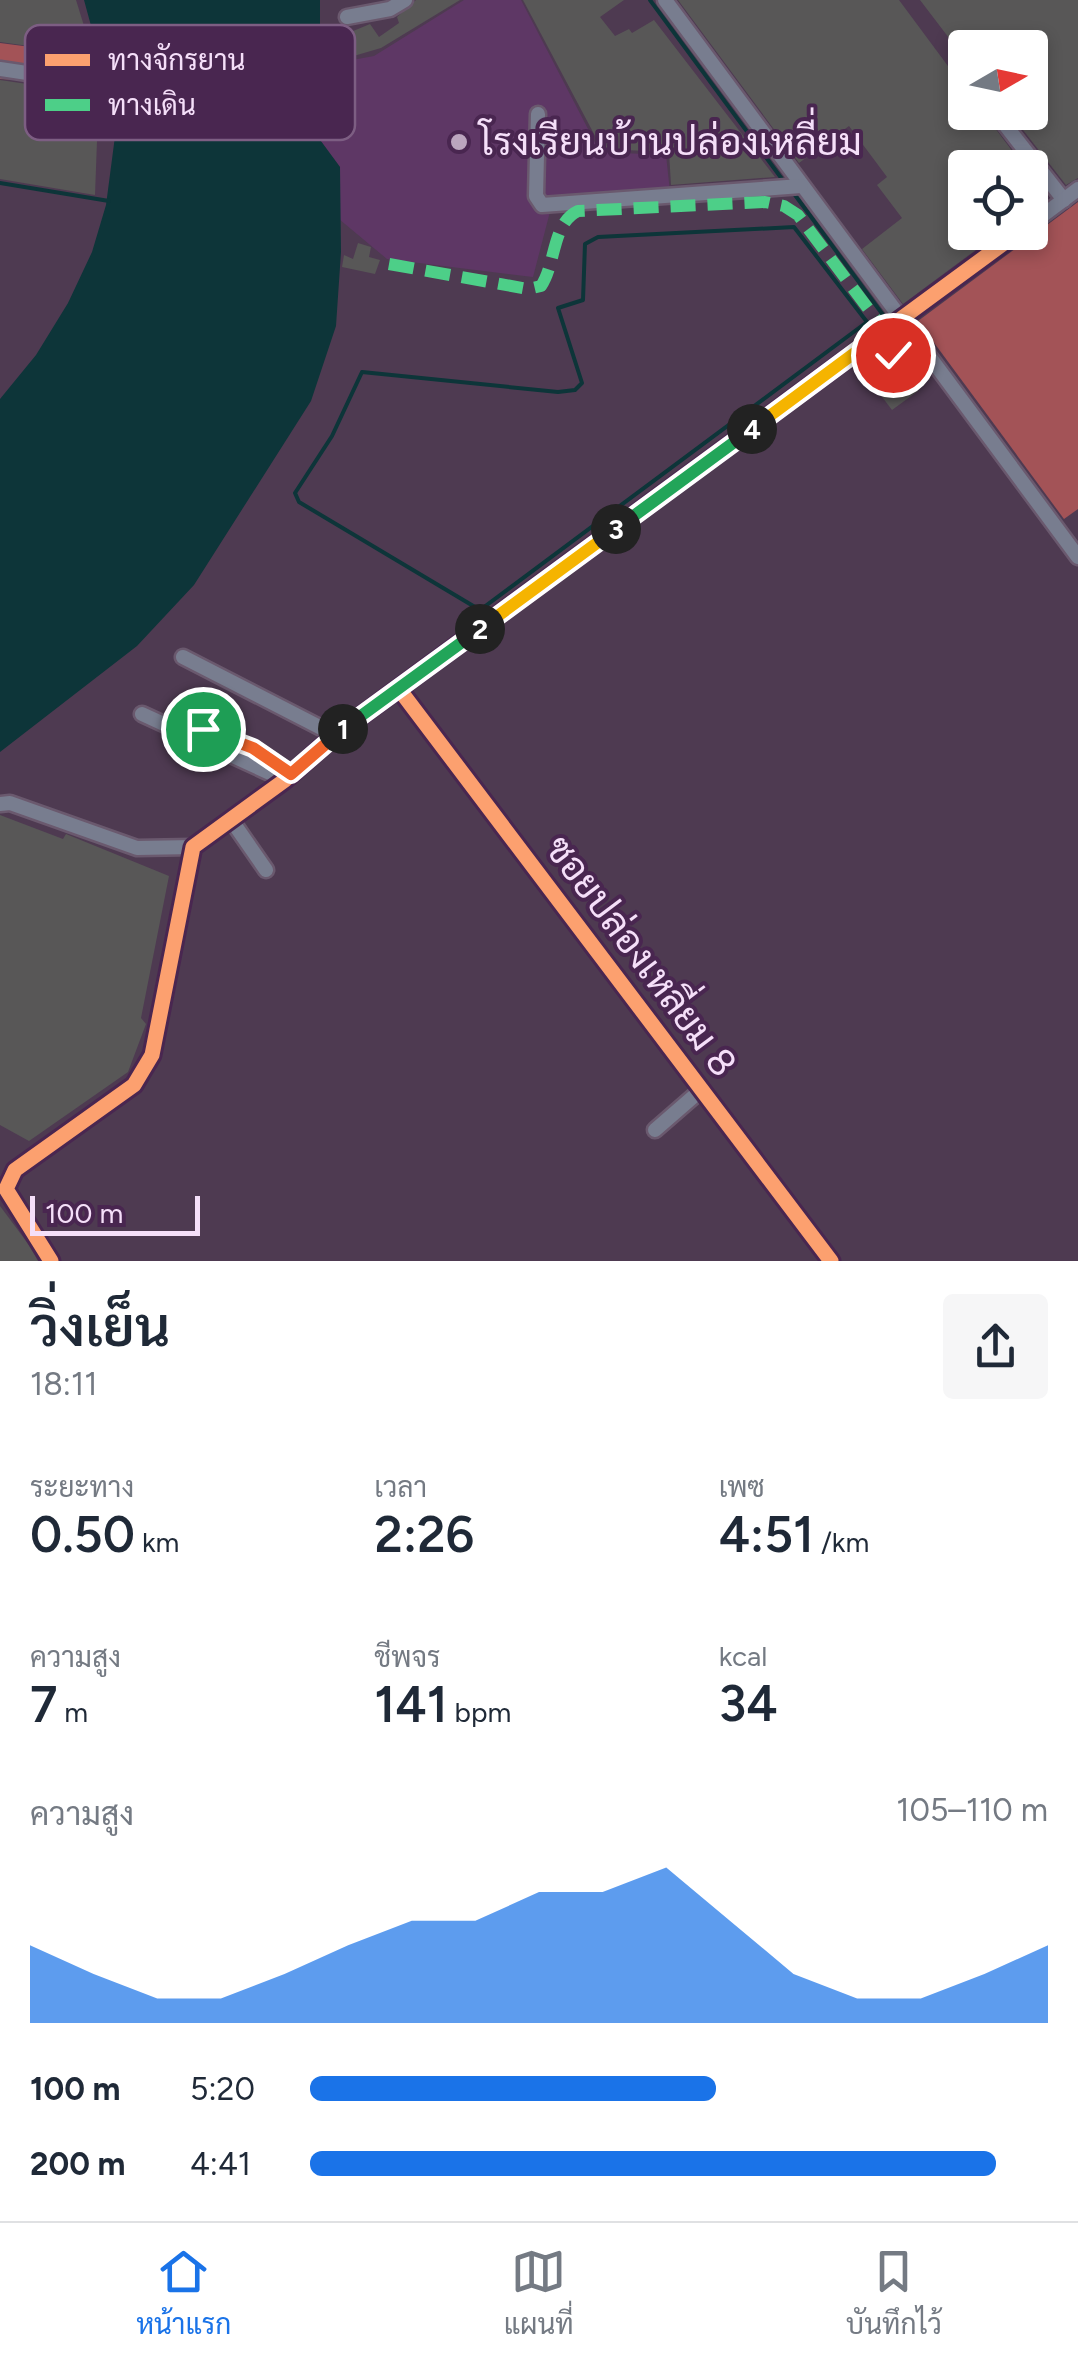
<!DOCTYPE html>
<html lang="th">
<meta charset="utf-8">
<style>
:root{--surface:#fff;--page:#f6f6f7;--text:#1f2937;--muted:#747a83;--line:#e0e1e3;--accent:#1a73e8}
body{margin:0;font-family:Figtree,Sarabun,sans-serif;background:var(--page);color:var(--text);height:100vh;display:flex;flex-direction:column;font-size:38px;white-space:nowrap}
*{box-sizing:border-box;margin:0}
p{font-size:32px;color:var(--muted)}
.icon{flex:none;width:55px;height:55px;fill:none;stroke:currentColor;stroke-width:2;stroke-linecap:round;stroke-linejoin:round}
.map{position:relative;height:1261px;overflow:hidden}
.details{display:flex;flex-direction:column;background:var(--surface);flex:1}
.details>*{flex:none}
.needle{width:65px;rotate:81deg}
.buttons{position:absolute;left:948px;top:30px;display:grid;gap:20px}
.buttons a{display:grid;place-items:center;width:100px;height:100px;border-radius:10px;background:var(--surface);box-shadow:0 5px 15px #0003;font-size:50px}
.scale{position:absolute;left:30px;bottom:25px;width:170px;box-sizing:border-box;padding-left:10px;border:5px solid #f5dff9;border-top:0;font-size:28px;line-height:35px;white-space:nowrap;color:#f5dff9;-webkit-text-stroke:8px #492650;paint-order:stroke}
.pin{position:absolute;display:grid;place-items:center;width:85px;height:85px;color:#fff;margin:-42px;border:5px solid #fff;border-radius:50%;box-shadow:0 2px 10px #0007}
.km{position:absolute;width:50px;height:50px;margin:-25px;border-radius:50%;background:#222;color:#fff;font-size:28px;line-height:50px;text-align:center}
.round{display:grid;place-items:center;flex:none;width:105px;height:105px;border-radius:10px;background:var(--page)}
.headline{display:flex;align-items:center;justify-content:space-between;height:170px;padding:0 30px}
h1{font-size:55px;font-weight:600;line-height:75px}
.figures{display:grid;grid-template-columns:repeat(3,1fr);gap:15px;height:170px;padding:10px 30px}
.figures div{display:grid;align-content:center}
.figures b{font-size:50px;font-weight:600}
.figures small{font-size:28px;font-weight:400}
.figures p{font-size:28px}
.chart{height:280px;padding:20px 30px}
.chart p{display:flex;justify-content:space-between}
.chart svg{width:100%;height:180px;margin-top:10px;fill:var(--accent);opacity:.7}
ul{padding:0 30px;list-style:none;font-size:32px}
li{display:grid;grid-template-columns:160px 120px 1fr;align-items:center;height:75px}
li i{height:25px;border-radius:12px;background:var(--accent)}
.menu{display:flex;justify-content:space-around;align-items:center;height:140px;border-top:2px solid var(--line);background:var(--surface);font-size:28px;color:var(--muted)}
.menu a{display:grid;justify-items:center;gap:5px}
.menu .on{color:var(--accent)}
.map>svg:first-child{display:block}
.built{fill:#5e3765}
.forest{fill:#a35357}
.water{fill:#0d3539}
.lines{fill:none;stroke-linecap:round;stroke-linejoin:round}
.stream{stroke:#0d3539;stroke-width:4}
.building{fill:#585757}
.minor-casing{stroke:#6a596e;stroke-width:19}
.minor{stroke:#787d8f;stroke-width:14}
.quiet{stroke:#4dcf88;stroke-width:12;stroke-dasharray:25 12;stroke-linecap:butt}
.cycleway-casing{stroke:#492650;stroke-width:21}
.cycleway{stroke:#fca06f;stroke-width:15}
.split-1-casing{stroke:#fff;stroke-width:20}
.split-2-casing{stroke:#fff;stroke-width:20}
.split-3-casing{stroke:#fff;stroke-width:20}
.split-4-casing{stroke:#fff;stroke-width:20}
.split-5-casing{stroke:#fff;stroke-width:20}
.split-1{stroke:#f0652b;stroke-width:12}
.split-2{stroke:#22a559;stroke-width:12}
.split-3{stroke:#f5b400;stroke-width:12}
.split-4{stroke:#22a559;stroke-width:12}
.split-5{stroke:#f5b400;stroke-width:12}
.poi-dot{fill:#bba5be;stroke:#492650;stroke-width:4}
.labels{text-anchor:middle;stroke-width:8;stroke-linejoin:round;paint-order:stroke}
.poi-label{font-size:38px;fill:#f5dff9;stroke:#492650;text-anchor:start}
.street-label{font-size:38px;fill:#f5dff9;stroke:#492650}
.key{fill:#492650;stroke:#7d5e83;stroke-width:2.5}
.key-label{font-size:28px;fill:#f5dff9}
</style>
<div class="map">
<svg width="1078" height="1261" viewBox="0 0 1078 1261">
<rect width="100%" height="100%" fill="#4e3a51"/>
<polygon class="built" points="464,0 521,0 600,152 666,155 671,201 551,208 533,277 387,259 339,219 340,167 315,133 309,68 374,56"/>
<g class="forest">
<polygon points="0,43 93,55 102,84 0,79"/>
<polygon points="1078,202 1078,509 1064,519 918,321"/>
</g>
<polygon class="water" points="84,0 320,0 320,38 309,68 315,133 340,167 341,252 336,326 311,401 194,585 137,646 0,752 0,399 36,355 68,303 92,252 106,205 117,121"/>
<g class="lines">
<g class="stream">
<polyline points="650,0 782,179"/>
<polyline points="0,183 109,201"/>
<polyline points="795,195 886,319"/>
<polygon points="794,227 867,322 480,610 299,502 295,493 332,436 362,372 558,392 575,390 582,383 558,308 583,300 585,244 598,237"/>
</g>
</g>
<g class="building">
<polygon points="0,0 76,0 93,55 0,42"/>
<polygon points="416,0 460,0 381,48 340,60 334,39 370,24 379,37 399,23 397,17"/>
<polygon points="523,0 624,0 600,17 615,36 629,29 632,33 654,20 775,177 671,185 669,152 602,149"/>
<polygon points="678,0 899,0 965,89 965,112 983,112 1025,168 965,168 965,232 1000,232 903,304 862,249 902,218 877,185 887,177 849,126 799,163"/>
<polygon points="920,0 1078,0 1078,178 1066,185 1009,112 1030,112 1030,48 965,48 965,59"/>
<polygon points="0,80 34,85 38,97 51,99 48,135 97,141 95,195 0,179"/>
<polygon points="1030,175 1048,198 1030,212"/>
<polygon points="358,243 371,247 369,257 380,260 375,274 342,267 344,255 353,259"/>
<polygon points="899,364 918,391 892,410 870,381"/>
<polygon points="0,815 63,839 66,834 169,876 141,1018 146,1024 128,1072 29,1141 0,1125"/>
<polygon points="0,1206 29,1245 38,1261 0,1261"/>
</g>
<g class="lines">
<defs>
<g id="minor">
<polyline points="665,0 1078,557"/>
<polyline points="347,17 390,9 405,0"/>
<polyline points="0,69 67,79"/>
<polyline points="995,112 1064,200"/>
<polyline points="538,114 536,196 542,205 801,186"/>
<polyline points="1030,225 1078,189"/>
<polyline points="861,349 875,364 893,355"/>
<polyline points="183,657 335,735"/>
<polyline points="399,689 831,1261"/>
<polyline points="142,714 285,780"/>
<polyline points="225,736 222,720 203,720 205,731 253,748 291,774"/>
<polyline points="0,804 10,803 137,848 193,847"/>
<polyline points="232,821 266,870"/>
<polyline points="655,1130 701,1090"/>
<polyline points="51,1261 6,1189 15,1170 134,1085 152,1055 193,847 285,780 335,735 1019,232"/>
</g>
</defs>
<use href="#minor" class="minor-casing"/>
<use href="#minor" class="minor"/>
<path class="quiet" d="M389,264L528,289L541,286C556,264 552,223 578,211L765,202L784,206L798,215L885,331"/>
<defs>
<g id="cycleway">
<polyline points="399,689 831,1261"/>
<polyline points="51,1261 6,1189 15,1170 134,1085 152,1055 193,847 285,780 335,735 1019,232"/>
</g>
</defs>
<use href="#cycleway" class="cycleway-casing"/>
<use href="#cycleway" class="cycleway"/>
</g>
<g class="lines">
<defs>
<polyline id="split-1" points="203,729 253,748 291,774 343,729"/>
<polyline id="split-2" points="343,729 480,629"/>
<polyline id="split-3" points="480,629 616,529"/>
<polyline id="split-4" points="616,529 752,429"/>
<polyline id="split-5" points="752,429 860,349 875,364 893,355"/>
</defs>
<use href="#split-1" class="split-1-casing"/>
<use href="#split-2" class="split-2-casing"/>
<use href="#split-3" class="split-3-casing"/>
<use href="#split-4" class="split-4-casing"/>
<use href="#split-5" class="split-5-casing"/>
<use href="#split-1" class="split-1"/>
<use href="#split-2" class="split-2"/>
<use href="#split-3" class="split-3"/>
<use href="#split-4" class="split-4"/>
<use href="#split-5" class="split-5"/>
</g>
<circle class="poi-dot" cx="459" cy="142" r="10"/>
<g class="labels">
<g class="poi-label">
<text x="479" y="155">โรงเรียนบ้านปล่องเหลี่ยม</text>
</g>
<g class="street-label">
<text transform="translate(641 956) rotate(53)" y="13">ซอยปล่องเหลี่ยม 8</text>
</g>
</g>
<rect x="25" y="25" width="330" height="115" rx="15" class="key"/>
<rect x="45" y="54" width="45" height="12" fill="#fca06f"/>
<rect x="45" y="99" width="45" height="12" fill="#4dcf88"/>
<g class="key-label">
<text x="108" y="70">ทางจักรยาน</text>
<text x="108" y="115">ทางเดิน</text>
</g>
</svg>
<div class="buttons">
<a><svg class="needle" viewBox="-14 -14 28 28"><path d="M0-13l5 13h-10z" fill="#e53935"/><path d="M0 13l5-13h-10z" fill="#747a83"/></svg></a>
<a><svg class="icon" aria-label="locate" viewBox="0 0 24 24"><circle cx="12" cy="12" r="6"/><path d="M12 2v4M12 18v4M2 12h4M18 12h4"/></svg></a>
</div>
<div class="scale">100 m</div>
<div class="pin" style="left:203px;top:729px;background:#1e9e55"><svg class="icon" aria-label="arrive" viewBox="0 0 24 24"><path d="M6 21V4h12l-3 4 3 4H6"/></svg></div>
<div class="pin" style="left:893px;top:355px;background:#d93025"><svg class="icon" aria-label="check" viewBox="0 0 24 24"><path d="M5 12l5 5 9-10"/></svg></div>
<b class="km" style="left:343px;top:729px">1</b>
<b class="km" style="left:480px;top:629px">2</b>
<b class="km" style="left:616px;top:529px">3</b>
<b class="km" style="left:752px;top:429px">4</b>
</div>
<section class="details">
<div class="headline"><div><h1>วิ่งเย็น</h1><p>18:11</p></div><a class="round"><svg class="icon" aria-label="share" viewBox="0 0 24 24"><path d="M12 15V3M7 8l5-5 5 5M5 13v7h14v-7"/></svg></a></div>
<div class="figures">
<div><p>ระยะทาง</p><b>0.50<small> km</small></b></div>
<div><p>เวลา</p><b>2:26</b></div>
<div><p>เพซ</p><b>4:51<small> /km</small></b></div>
</div>
<div class="figures">
<div><p>ความสูง</p><b>7<small> m</small></b></div>
<div><p>ชีพจร</p><b>141<small> bpm</small></b></div>
<div><p>kcal</p><b>34</b></div>
</div>
<div class="chart"><p><span>ความสูง</span>105–110 m</p>
<svg viewBox="0 0 160 44" preserveAspectRatio="none"><path d="M0 44V25L10 32L20 38L30 38L40 32L50 25L60 19L70 19L80 12L90 12L100 6L110 19L120 32L130 38L140 38L150 32L160 25V44z"/></svg>
</div>
<ul>
<li><b>100 m</b>5:20<i style="width:55%"></i></li>
<li><b>200 m</b>4:41<i style="width:93%"></i></li>
</ul>
</section>
<nav class="menu">
<a class="on"><svg class="icon" aria-label="home" viewBox="0 0 24 24"><path d="M3 11l9-7 9 7M6 9v11h12V9"/></svg>หน้าแรก</a>
<a><svg class="icon" aria-label="map" viewBox="0 0 24 24"><path d="M3 6l6-2 6 2 6-2v14l-6 2-6-2-6 2zM9 4v14M15 6v14"/></svg>แผนที่</a>
<a><svg class="icon" aria-label="saved" viewBox="0 0 24 24"><path d="M7 4h10v16l-5-4-5 4z"/></svg>บันทึกไว้</a>
</nav>
